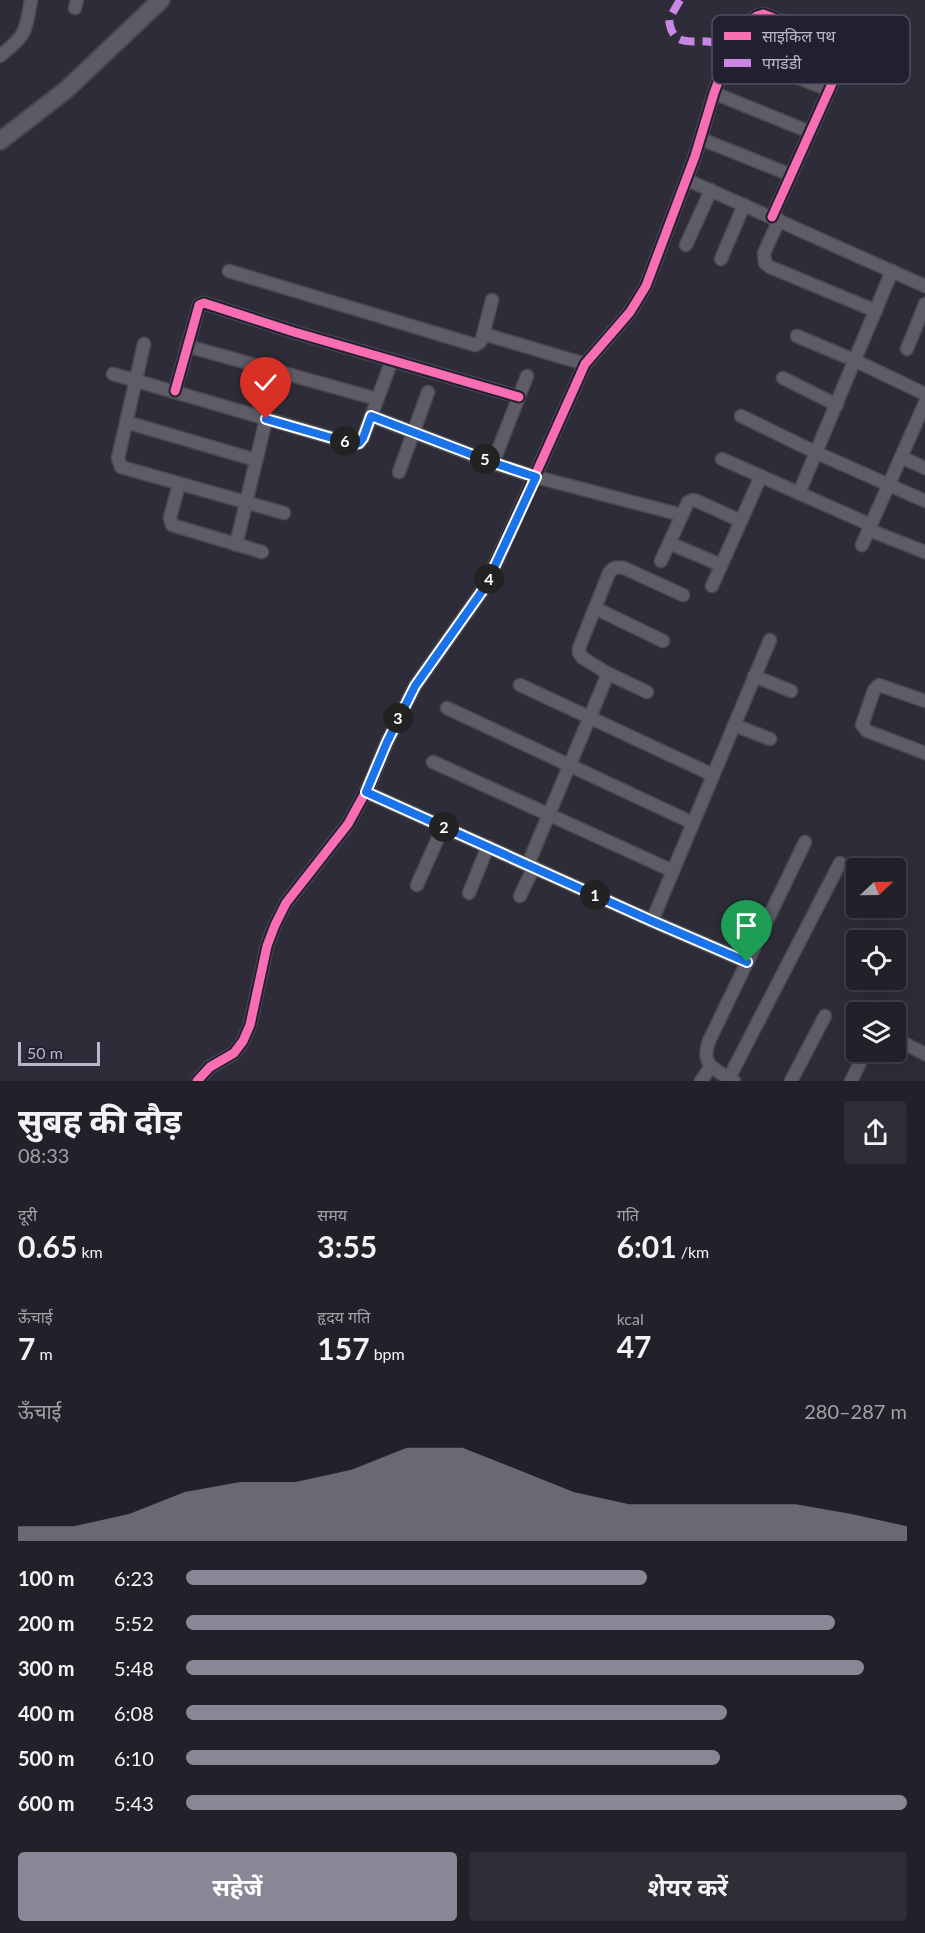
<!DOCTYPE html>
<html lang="hi">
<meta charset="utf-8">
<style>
:root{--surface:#22212a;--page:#2e2e36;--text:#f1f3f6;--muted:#a2a3a8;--line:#3f3e47;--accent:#8a8696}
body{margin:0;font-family:Lato,"Noto Sans Devanagari",sans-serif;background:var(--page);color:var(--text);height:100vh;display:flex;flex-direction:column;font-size:22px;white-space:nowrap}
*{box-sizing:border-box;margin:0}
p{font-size:20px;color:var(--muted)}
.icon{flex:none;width:33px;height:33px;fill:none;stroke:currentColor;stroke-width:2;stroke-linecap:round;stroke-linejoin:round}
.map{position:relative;height:1081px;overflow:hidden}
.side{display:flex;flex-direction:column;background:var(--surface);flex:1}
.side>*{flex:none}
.needle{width:39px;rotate:68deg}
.controls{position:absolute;left:846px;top:858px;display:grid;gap:12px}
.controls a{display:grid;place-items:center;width:60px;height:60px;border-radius:6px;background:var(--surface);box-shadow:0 6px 24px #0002,0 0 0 2px var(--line);font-size:30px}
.scale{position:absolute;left:18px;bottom:15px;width:82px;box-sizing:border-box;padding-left:6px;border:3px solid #bbb7c8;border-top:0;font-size:16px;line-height:21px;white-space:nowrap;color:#bbb7c8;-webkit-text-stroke:4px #232032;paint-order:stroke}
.pin{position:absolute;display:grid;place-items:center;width:51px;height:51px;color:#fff;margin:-62px -26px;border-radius:50% 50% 50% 0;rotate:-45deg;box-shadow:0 0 6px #0007}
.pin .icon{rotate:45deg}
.km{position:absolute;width:30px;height:30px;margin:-15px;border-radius:50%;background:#222;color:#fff;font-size:16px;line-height:30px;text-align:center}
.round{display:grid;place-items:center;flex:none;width:63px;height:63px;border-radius:6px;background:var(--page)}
.headline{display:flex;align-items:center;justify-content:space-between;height:102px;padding:0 18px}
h1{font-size:33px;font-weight:700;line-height:45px}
.figures{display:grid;grid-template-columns:repeat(3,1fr);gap:9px;height:102px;padding:6px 18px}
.figures div{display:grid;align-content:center}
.figures b{font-size:30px;font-weight:700}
.figures small{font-size:16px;font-weight:400}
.figures p{font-size:16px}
.chart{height:168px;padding:12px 18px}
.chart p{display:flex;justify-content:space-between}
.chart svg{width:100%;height:108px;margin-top:6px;fill:var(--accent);opacity:.7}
.primary-button{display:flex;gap:12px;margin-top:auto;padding:12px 18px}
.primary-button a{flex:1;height:69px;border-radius:6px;background:var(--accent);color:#fff;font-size:24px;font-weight:700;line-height:69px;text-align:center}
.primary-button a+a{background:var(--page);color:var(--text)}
ul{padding:0 18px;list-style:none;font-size:20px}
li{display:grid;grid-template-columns:96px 72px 1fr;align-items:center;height:45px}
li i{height:15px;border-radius:8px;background:var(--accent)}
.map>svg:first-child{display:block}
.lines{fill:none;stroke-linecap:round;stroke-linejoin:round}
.street-casing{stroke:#4a4851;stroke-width:15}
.secondary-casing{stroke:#494752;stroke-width:20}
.street{stroke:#5e5c66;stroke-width:12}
.secondary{stroke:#5d5a64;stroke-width:16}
.quiet{stroke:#c787e3;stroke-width:8;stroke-dasharray:15 8;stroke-linecap:butt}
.cycleway-casing{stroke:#232032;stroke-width:13}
.cycleway{stroke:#f96db3;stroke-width:9}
.route-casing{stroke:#fff;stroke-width:12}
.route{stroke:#1a73e8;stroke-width:8}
.key{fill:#232032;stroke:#514d5f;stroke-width:1.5}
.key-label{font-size:16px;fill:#bbb7c8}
</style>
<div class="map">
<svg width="925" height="1081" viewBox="0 0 925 1081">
<rect width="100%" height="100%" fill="#2e2c38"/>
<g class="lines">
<defs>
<g id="street">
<polyline points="75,8 77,0"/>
<polyline points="730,50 829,90"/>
<path d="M0,56C27,34 25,33 31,0"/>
<polyline points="714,93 810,132"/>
<polyline points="701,139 791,175"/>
<polyline points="687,180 925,286"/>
<polyline points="779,220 764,253 765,263 770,267 876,311"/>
<polyline points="686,245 711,190"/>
<polyline points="721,259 744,205"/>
<polyline points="229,271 475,345 479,343 482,339 492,300"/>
<polyline points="484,334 585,364"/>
<polyline points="797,336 856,361 925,394"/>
<polyline points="144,344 118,458 121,467 284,513"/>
<polyline points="187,346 377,399"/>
<polyline points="907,349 925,304"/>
<polyline points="113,374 353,444 359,443 363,438 392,360"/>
<polyline points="783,378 837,405"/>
<polyline points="175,391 198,309 199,305 204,303 294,332 519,397"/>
<polyline points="371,416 493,463 536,477 682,515"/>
<polyline points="741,416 817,453 925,501"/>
<polyline points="126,422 256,460"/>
<polyline points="901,457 925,468"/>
<polyline points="722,459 871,525"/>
<polyline points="493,463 527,376"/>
<polyline points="399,472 428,392"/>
<polyline points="179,484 170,518 172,525 262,552"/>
<polyline points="799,493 892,271"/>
<polyline points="869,530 925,552"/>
<polyline points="669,543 721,565"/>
<polyline points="236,545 266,419"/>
<polyline points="862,545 925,403"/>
<polyline points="661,561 688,502 693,500 697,501 741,521"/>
<polyline points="712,586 761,476"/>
<polyline points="595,608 663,641"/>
<polyline points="607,673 647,692"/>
<polyline points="754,676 791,691"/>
<polyline points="520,685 713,775"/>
<polyline points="925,701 879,685 874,690 862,725 867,731 925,753"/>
<polyline points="447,708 693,823"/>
<polyline points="734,725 770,739"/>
<polyline points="433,762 673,871"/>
<polyline points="366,792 652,921 747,962"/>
<path d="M528,864L605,681L607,673L583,658L579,653V648L609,573C613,567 617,567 624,568L683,595"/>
<polyline points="417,885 443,827"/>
<polyline points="469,893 488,846"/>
<polyline points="520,896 534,867"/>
<polyline points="652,921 770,640"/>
<polyline points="896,1039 925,1054"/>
<polyline points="729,1078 840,863"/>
<path d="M197,1081L210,1067L234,1053L243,1041L250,1025L267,946L275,925L286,903L348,824L370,784L387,742L415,686L485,587L585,364L630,312L646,286L695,156L714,93L730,50L746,24L757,16L763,14L837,42C843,46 845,50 844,57L772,217"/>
<polyline points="701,1081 711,1066"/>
<path d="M734,1081C715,1069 700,1066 709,1041L805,842"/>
<polyline points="791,1081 825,1016"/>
<polyline points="851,1081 865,1052"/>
</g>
<polyline id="secondary" points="0,141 66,90 161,0"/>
</defs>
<use href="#street" class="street-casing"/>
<use href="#secondary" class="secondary-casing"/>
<use href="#street" class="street"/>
<use href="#secondary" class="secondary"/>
<path class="quiet" d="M680,0L669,19C672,49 692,39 711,42C718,43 723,46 730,50"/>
<defs>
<g id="cycleway">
<polyline points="175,391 198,309 199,305 204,303 294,332 519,397"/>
<path d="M197,1081L210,1067L234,1053L243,1041L250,1025L267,946L275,925L286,903L348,824L370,784L387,742L415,686L485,587L585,364L630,312L646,286L695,156L714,93L730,50L746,24L757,16L763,14L837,42C843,46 845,50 844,57L772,217"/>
</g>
</defs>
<use href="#cycleway" class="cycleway-casing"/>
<use href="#cycleway" class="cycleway"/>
</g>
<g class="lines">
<defs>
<polyline id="route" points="266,419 353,444 359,443 363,438 371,416 494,463 536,477 485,587 415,686 387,742 366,792 652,921 747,962"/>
</defs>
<use href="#route" class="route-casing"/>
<use href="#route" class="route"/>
</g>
<rect x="712" y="15" width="198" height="69" rx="9" class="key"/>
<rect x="724" y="32" width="27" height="8" fill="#f96db3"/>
<rect x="724" y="59" width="27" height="8" fill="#c787e3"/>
<g class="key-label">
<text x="762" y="42">साइकिल पथ</text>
<text x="762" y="69">पगडंडी</text>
</g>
</svg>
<div class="controls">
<a><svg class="needle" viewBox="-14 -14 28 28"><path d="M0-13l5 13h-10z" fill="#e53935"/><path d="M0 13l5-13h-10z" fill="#a2a3a8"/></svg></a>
<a><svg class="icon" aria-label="locate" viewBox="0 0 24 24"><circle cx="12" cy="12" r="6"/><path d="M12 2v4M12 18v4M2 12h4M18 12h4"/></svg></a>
<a><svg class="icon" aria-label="layers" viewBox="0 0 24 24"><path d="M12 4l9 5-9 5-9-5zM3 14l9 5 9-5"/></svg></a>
</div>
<div class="scale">50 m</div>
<div class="pin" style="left:747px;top:962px;background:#1e9e55"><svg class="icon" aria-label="arrive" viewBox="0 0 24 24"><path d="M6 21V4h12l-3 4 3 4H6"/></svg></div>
<div class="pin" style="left:266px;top:419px;background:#d93025"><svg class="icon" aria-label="check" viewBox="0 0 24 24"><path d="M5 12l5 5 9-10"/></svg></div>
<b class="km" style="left:595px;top:895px">1</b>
<b class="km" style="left:444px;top:827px">2</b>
<b class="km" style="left:398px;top:718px">3</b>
<b class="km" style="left:489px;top:579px">4</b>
<b class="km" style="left:485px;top:459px">5</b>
<b class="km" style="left:345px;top:441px">6</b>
</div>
<section class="side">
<div class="headline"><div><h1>सुबह की दौड़</h1><p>08:33</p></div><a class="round"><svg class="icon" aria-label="share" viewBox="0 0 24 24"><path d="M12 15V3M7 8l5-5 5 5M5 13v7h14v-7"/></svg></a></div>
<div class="figures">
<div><p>दूरी</p><b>0.65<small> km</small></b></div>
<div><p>समय</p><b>3:55</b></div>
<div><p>गति</p><b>6:01<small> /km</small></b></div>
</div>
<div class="figures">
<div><p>ऊँचाई</p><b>7<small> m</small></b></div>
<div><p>हृदय गति</p><b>157<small> bpm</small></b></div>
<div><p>kcal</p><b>47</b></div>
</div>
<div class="chart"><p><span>ऊँचाई</span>280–287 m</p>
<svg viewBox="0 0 160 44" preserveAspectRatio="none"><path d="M0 44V38L10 38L20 33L30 24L40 20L50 20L60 15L70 6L80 6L90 15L100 24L110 29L120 29L130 29L140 29L150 33L160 38V44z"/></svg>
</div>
<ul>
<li><b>100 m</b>6:23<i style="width:64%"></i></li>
<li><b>200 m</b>5:52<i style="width:90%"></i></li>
<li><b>300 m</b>5:48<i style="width:94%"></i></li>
<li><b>400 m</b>6:08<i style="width:75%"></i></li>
<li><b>500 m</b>6:10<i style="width:74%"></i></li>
<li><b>600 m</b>5:43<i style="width:100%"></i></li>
</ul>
<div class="primary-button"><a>सहेजें</a><a>शेयर करें</a></div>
</section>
